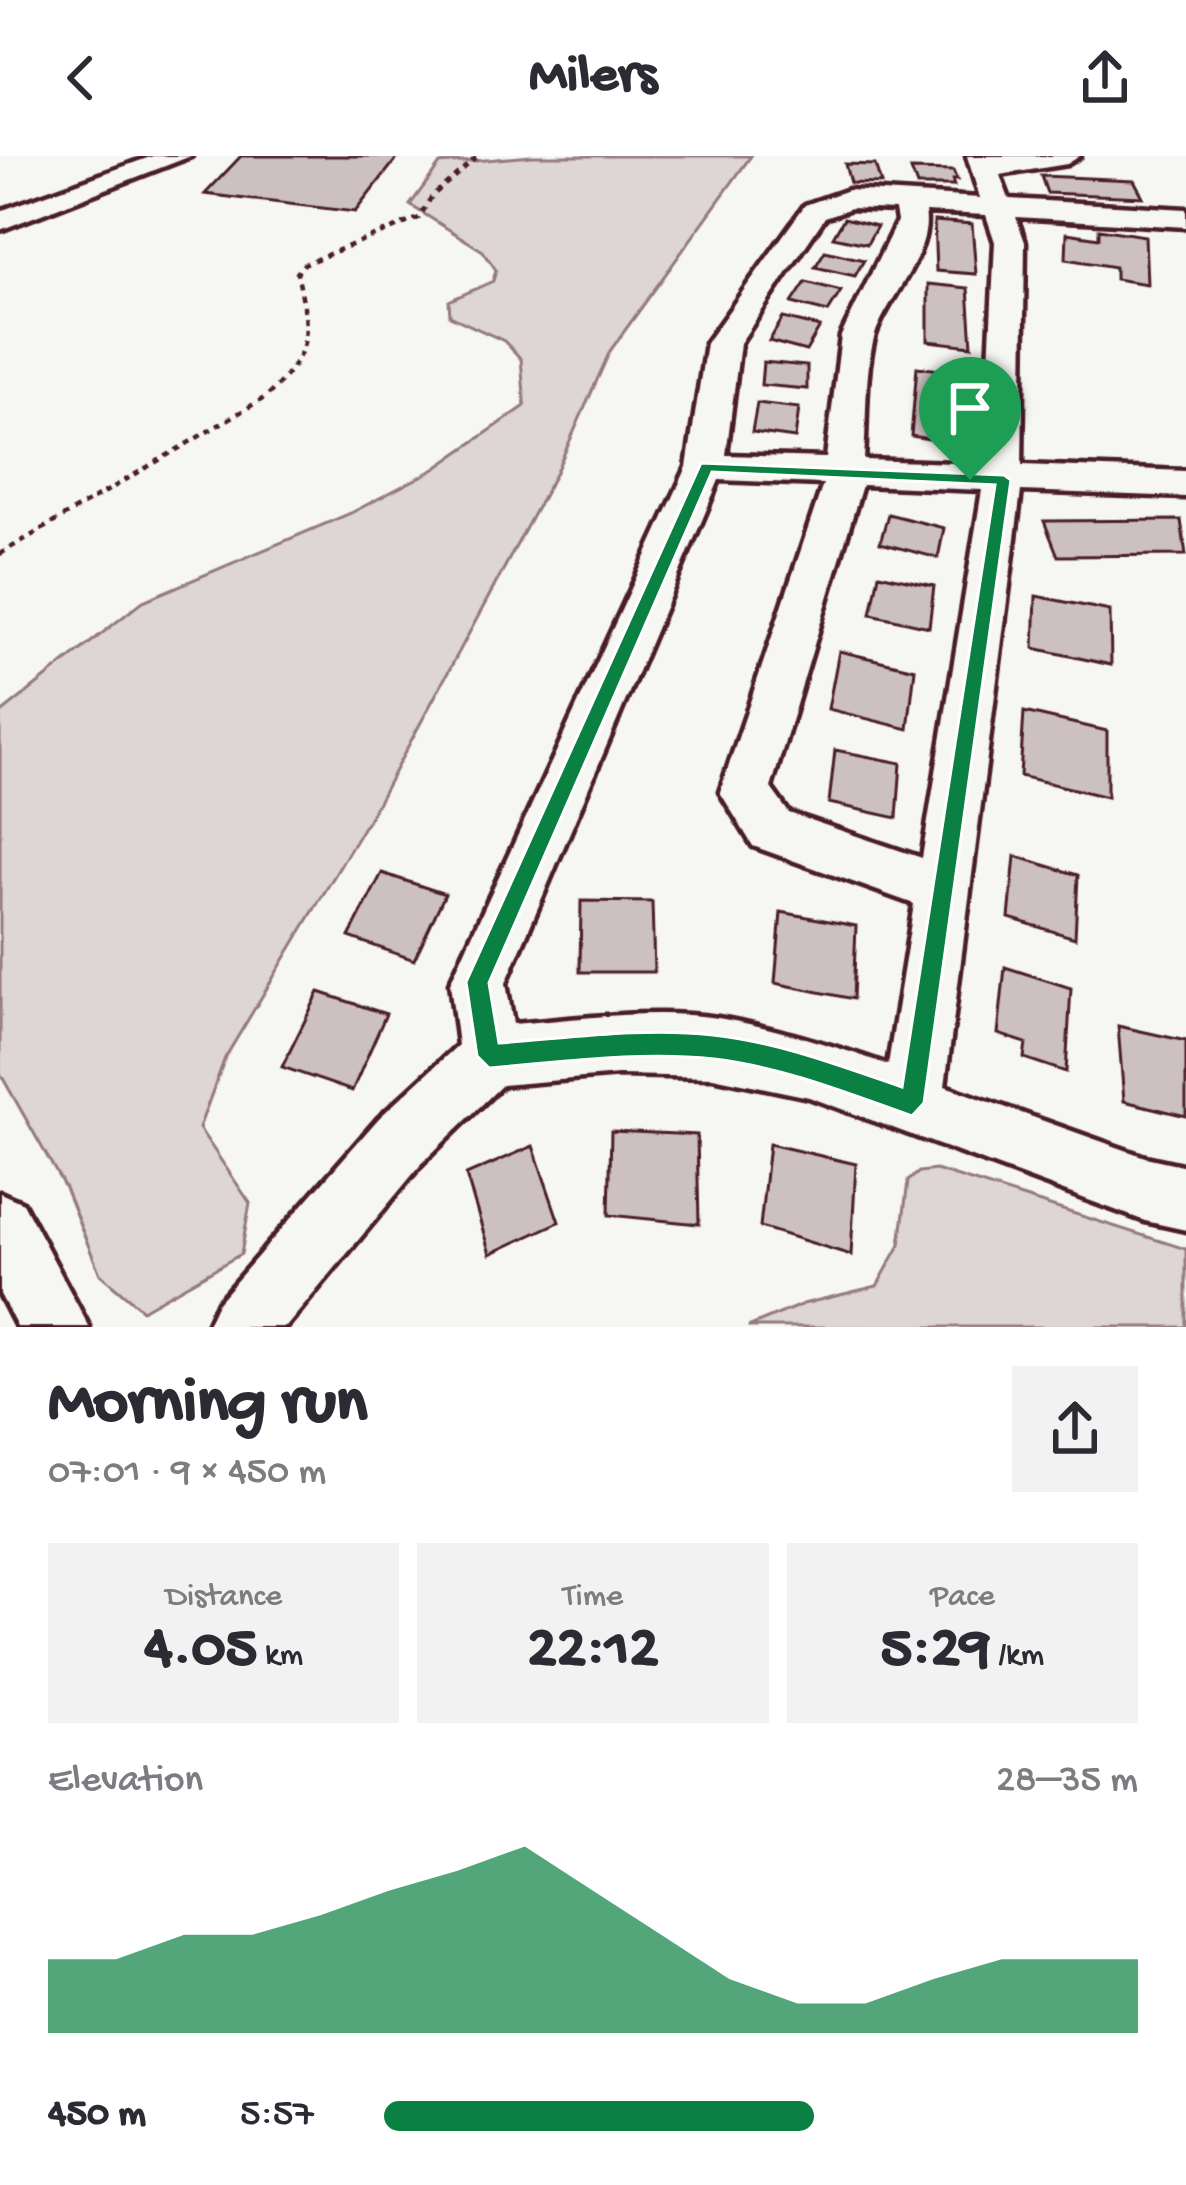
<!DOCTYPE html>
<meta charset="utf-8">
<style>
:root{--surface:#fff;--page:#f2f2f3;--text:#2b2b33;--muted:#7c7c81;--accent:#0b8043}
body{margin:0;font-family:"Gochi Hand",sans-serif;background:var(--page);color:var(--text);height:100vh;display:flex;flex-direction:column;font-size:45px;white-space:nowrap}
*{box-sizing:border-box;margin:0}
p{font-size:39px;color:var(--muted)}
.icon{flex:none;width:66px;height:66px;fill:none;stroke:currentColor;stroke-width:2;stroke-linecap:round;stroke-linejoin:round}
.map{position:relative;height:1171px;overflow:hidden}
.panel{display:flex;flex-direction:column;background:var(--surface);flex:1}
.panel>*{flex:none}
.pin{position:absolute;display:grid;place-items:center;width:102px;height:102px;color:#fff;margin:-123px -51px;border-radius:50% 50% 50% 0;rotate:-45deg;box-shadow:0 0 12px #0007}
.pin .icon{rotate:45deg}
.round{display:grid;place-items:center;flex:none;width:126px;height:126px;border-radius:0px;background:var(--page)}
.overview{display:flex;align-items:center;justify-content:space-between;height:204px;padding:0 48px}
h1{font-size:66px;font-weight:700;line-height:90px}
.stats{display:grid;grid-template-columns:repeat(3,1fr);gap:18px;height:204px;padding:12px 48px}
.stats div{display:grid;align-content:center;border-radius:0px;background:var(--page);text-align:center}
.stats b{font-size:60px;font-weight:700}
.stats small{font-size:33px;font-weight:400}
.stats p{font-size:33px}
.chart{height:336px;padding:24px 48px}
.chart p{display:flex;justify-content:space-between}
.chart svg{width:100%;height:216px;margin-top:12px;fill:var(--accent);opacity:.7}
ul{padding:0 48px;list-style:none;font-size:39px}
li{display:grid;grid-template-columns:192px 144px 1fr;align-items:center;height:90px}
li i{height:30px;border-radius:15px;background:var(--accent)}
header{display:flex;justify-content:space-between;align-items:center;height:156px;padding:0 48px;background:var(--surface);font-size:54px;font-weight:700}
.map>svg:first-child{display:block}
.green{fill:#ddd6d5;stroke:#947a80;stroke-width:3}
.building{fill:#ccc1c0;stroke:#4a1f2b;stroke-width:3}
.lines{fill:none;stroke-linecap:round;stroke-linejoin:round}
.minor-casing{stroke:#4a1f2b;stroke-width:9}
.path{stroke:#4a1f2b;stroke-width:4.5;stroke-dasharray:6 6;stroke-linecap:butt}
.minor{fill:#f6f6f2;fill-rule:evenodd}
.route{fill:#0b8043;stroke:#fff;stroke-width:3;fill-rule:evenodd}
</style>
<header><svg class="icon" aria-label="back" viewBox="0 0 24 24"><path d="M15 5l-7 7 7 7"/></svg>Milers<svg class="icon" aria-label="share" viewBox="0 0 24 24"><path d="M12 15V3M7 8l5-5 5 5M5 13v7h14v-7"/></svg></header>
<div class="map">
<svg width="1186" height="1171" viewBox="0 0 1186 1171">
<rect width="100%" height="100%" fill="#f6f6f2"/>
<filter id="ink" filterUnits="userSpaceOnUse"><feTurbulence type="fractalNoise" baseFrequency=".00833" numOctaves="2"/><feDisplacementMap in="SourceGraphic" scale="24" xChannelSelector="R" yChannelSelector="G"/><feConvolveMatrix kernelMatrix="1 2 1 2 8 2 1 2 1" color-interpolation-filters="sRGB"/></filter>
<g filter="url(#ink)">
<g class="green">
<polygon points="532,0 751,0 610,195 555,318 372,657 225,902 199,972 250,1047 241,1098 142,1154 100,1118 65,1032 0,917 0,558 143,445 351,357 435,313 525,250 521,203 504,185 450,160 449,145 493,125 496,114 483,95 410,49 440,8"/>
<polygon points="936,1014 1186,1093 1186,1171 748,1171 803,1148 877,1130 900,1089 908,1025 919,1016"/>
</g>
<g class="building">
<polygon points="241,0 388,0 398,1 355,56 205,38"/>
<polygon points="845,8 875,9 881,28 850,27"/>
<polygon points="911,14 953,15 957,24 952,24 954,30 917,30"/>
<polygon points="1041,20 1134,24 1143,41 1047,37"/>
<polygon points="844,62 877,70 867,88 833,81"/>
<polygon points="934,65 972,68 976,118 936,115"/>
<polygon points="1099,73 1145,80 1147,128 1115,123 1115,111 1066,103 1067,77 1099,82"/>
<polygon points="825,95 864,104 855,120 815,111"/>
<polygon points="806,126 841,135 828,156 792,147"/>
<polygon points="928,128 968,132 972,190 928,185"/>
<polygon points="783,162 820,171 806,195 769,185"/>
<polygon points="763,206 807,210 807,233 761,229"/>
<polygon points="917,211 962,217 959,288 911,280"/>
<polygon points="757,247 799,252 795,282 752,276"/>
<polygon points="888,358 944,372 938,402 880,387"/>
<polygon points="1181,364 1186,399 1058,400 1044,365"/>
<polygon points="879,418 934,430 929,471 871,458"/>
<polygon points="1036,440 1110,455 1111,509 1034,492"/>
<polygon points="839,495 915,513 908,573 828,553"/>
<polygon points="1024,556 1107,575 1107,641 1020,620"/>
<polygon points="835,594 901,607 897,662 829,647"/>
<polygon points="1015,700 1078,719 1075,782 1009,762"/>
<polygon points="382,717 445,738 414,804 349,781"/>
<polygon points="581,745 652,746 654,816 580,816"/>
<polygon points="781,756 856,770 853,843 775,827"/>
<polygon points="1005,811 1071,832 1066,916 1024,902 1026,887 998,878"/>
<polygon points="319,836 386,858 352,935 282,911"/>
<polygon points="1118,870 1186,885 1186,960 1124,945"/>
<polygon points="611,975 697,979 699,1068 609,1059"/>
<polygon points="769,988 856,1008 851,1099 760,1071"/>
<polygon points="533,990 559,1066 490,1098 466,1019"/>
</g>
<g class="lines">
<defs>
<g id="minor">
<polygon points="153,0 191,0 0,74 0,55"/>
<path d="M967,0H1080L1067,8L1000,19L1009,43L1186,53V71L1016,61L1025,86L1022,309L1186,315V341L1021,335L945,930L1145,1001L1186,1010V1074L1145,1065L809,941L713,921L618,919L502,929L423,1006L286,1171H206L217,1147L379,962L458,889L450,827L687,311L706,187L805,49L848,34L980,42ZM851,52L895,54L897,65L841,180L826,302L726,299L740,187L825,61ZM925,56L986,59L995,86L984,308L864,304C867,265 864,216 875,179C887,142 933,97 925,56ZM719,324L823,328L720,636L753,690L914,748L888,909C832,889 777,872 718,862C652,852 579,863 513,868L506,827ZM862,329L982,334L922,702L789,657L771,632Z"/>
<polygon points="0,1037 23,1047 89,1171 17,1171 0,1138"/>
</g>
</defs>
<use href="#minor" class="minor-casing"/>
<path class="path" d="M0,398L266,241C313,195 311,179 297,117L304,108L419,62L432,40L478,0"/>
<use href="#minor" class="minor"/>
</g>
</g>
<path class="route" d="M701,307L1004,319L1011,324L924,947L912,960C847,937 782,911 714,903C640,895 562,906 489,912L477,900L466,826ZM712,316L995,329L902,931C841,910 778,886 713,879C643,871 569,882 499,887L489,827Z"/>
</svg>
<div class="pin" style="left:970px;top:324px;background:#1e9e55"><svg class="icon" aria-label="arrive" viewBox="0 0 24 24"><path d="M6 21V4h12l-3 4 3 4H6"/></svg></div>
</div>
<section class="panel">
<div class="overview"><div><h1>Morning run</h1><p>07:01 · 9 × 450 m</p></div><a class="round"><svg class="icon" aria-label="share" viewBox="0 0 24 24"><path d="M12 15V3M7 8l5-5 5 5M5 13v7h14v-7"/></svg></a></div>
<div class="stats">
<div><p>Distance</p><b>4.05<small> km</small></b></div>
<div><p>Time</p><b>22:12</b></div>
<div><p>Pace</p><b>5:29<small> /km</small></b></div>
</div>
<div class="chart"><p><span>Elevation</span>28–35 m</p>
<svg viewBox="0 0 160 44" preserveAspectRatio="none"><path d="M0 44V29L10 29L20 24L30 24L40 20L50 15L60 11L70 6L80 15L90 24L100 33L110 38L120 38L130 33L140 29L150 29L160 29V44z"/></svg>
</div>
<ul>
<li><b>450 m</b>5:57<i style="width:57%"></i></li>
</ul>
</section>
